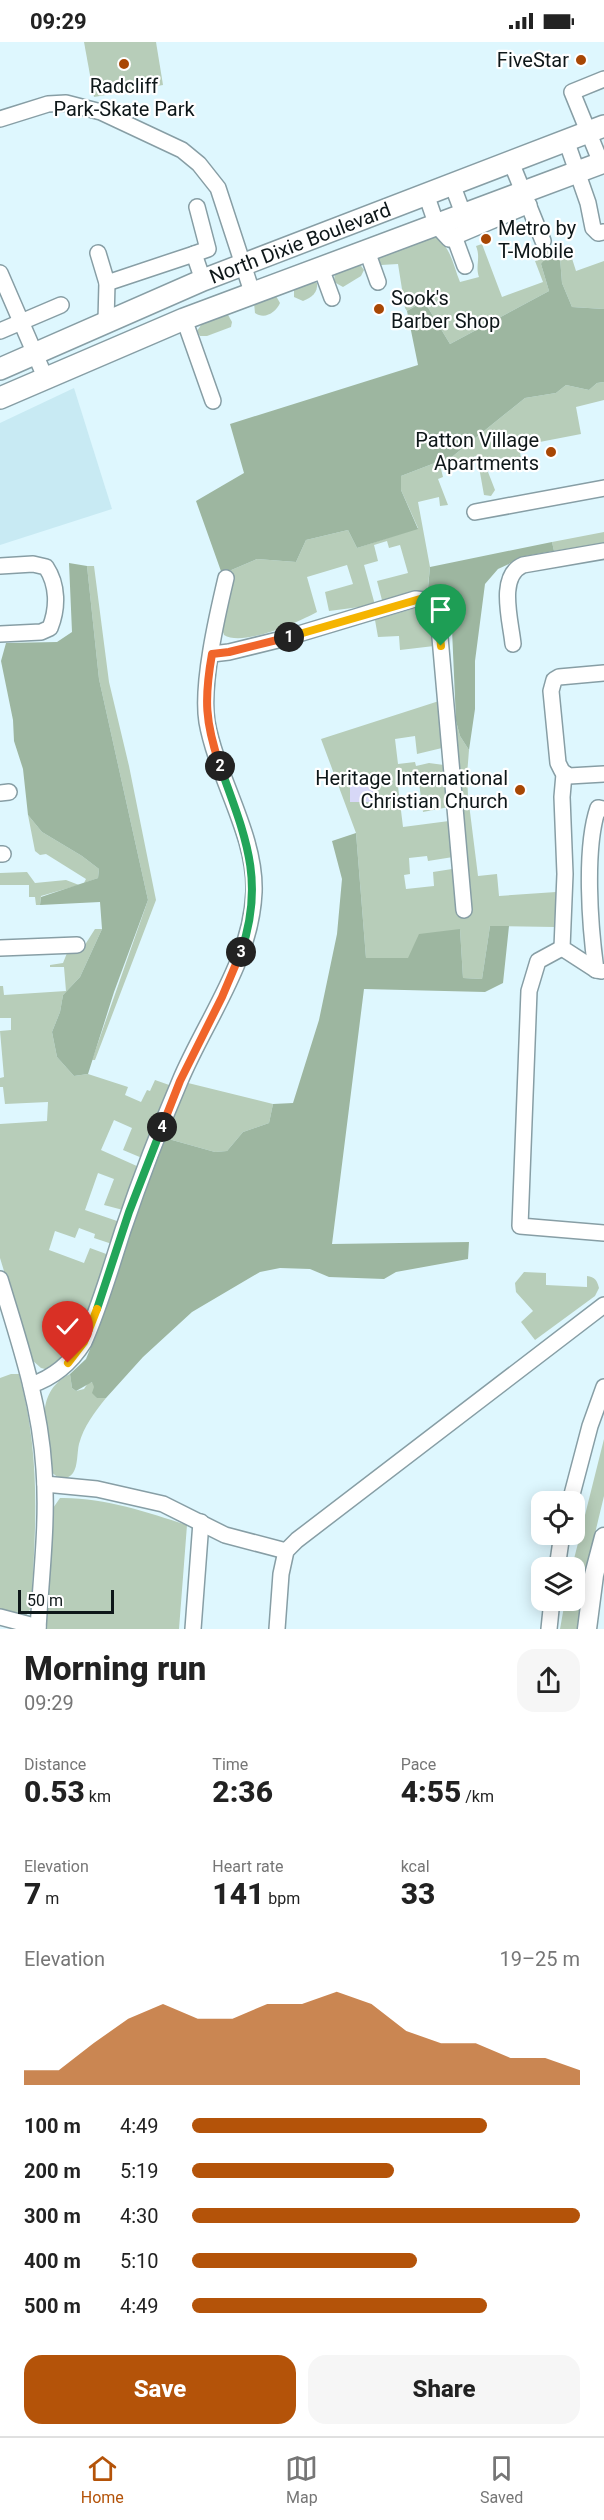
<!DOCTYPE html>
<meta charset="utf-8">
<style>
:root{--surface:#fff;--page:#f6f6f6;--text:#222;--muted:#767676;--line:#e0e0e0;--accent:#b45309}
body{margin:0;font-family:Roboto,sans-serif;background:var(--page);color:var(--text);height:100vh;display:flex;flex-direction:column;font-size:22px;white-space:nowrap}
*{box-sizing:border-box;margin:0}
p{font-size:20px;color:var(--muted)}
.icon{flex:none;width:33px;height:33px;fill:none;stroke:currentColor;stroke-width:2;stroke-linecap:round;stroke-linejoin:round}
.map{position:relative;height:1587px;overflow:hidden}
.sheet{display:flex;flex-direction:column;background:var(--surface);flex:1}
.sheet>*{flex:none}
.fabs{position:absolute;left:531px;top:1449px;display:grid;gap:12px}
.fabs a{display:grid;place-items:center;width:54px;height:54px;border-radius:12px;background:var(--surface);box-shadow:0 3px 15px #0003;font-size:30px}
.scale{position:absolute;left:18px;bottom:15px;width:96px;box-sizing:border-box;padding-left:6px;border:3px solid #0e1719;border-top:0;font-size:16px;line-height:21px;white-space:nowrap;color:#0e1719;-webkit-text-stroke:4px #fff;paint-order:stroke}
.pin{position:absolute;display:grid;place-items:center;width:51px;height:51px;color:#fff;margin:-62px -26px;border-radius:50% 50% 50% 0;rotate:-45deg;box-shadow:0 0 6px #0007}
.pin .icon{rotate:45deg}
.km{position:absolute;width:30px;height:30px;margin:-15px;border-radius:50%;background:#222;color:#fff;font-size:16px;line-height:30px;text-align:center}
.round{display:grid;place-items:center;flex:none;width:63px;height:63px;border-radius:18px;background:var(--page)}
.summary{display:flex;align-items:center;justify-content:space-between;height:102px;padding:0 24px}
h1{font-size:33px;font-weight:800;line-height:45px}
.figures{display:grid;grid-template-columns:repeat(3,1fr);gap:9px;height:102px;padding:6px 24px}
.figures div{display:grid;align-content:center}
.figures b{font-size:30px;font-weight:800}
.figures small{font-size:16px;font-weight:400}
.figures p{font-size:16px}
.chart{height:168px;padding:12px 24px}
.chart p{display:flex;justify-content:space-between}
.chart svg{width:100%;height:108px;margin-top:6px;fill:var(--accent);opacity:.7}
.action{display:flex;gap:12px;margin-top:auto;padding:12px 24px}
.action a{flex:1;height:69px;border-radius:18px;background:var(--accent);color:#fff;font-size:24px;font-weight:800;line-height:69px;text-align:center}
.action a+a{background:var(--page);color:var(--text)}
ul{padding:0 24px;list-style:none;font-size:20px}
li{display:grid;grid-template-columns:96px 72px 1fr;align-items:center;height:45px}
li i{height:15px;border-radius:8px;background:var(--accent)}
.status{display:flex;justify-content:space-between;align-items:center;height:42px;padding:0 30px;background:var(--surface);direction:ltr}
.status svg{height:16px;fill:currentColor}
.tabs{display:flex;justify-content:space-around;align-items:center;height:84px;border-top:2px solid var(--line);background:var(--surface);font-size:16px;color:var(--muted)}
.tabs a{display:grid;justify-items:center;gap:3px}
.tabs .active{color:var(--accent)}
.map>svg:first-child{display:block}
.built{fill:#c8eaf3}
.green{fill:#b7cdb9}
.forest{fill:#9db6a0}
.water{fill:#d7d8f7}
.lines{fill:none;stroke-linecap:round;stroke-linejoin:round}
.minor-casing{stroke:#879ea5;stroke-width:18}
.major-casing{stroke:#879ea5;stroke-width:21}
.highway-casing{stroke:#879ea5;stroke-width:24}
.minor{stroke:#fff;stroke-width:15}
.major{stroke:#fff;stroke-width:18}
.highway{stroke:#fff;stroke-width:21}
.split-1-casing{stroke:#fff;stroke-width:12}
.split-2-casing{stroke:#fff;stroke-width:12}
.split-3-casing{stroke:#fff;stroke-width:12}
.split-4-casing{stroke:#fff;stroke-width:12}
.split-5-casing{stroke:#fff;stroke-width:12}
.split-6-casing{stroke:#fff;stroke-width:12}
.split-1{stroke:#f5b400;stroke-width:8}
.split-2{stroke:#f0652b;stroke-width:8}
.split-3{stroke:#22a559;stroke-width:8}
.split-4{stroke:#f0652b;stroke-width:8}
.split-5{stroke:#22a559;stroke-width:8}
.split-6{stroke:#f5b400;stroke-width:8}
.poi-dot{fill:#a84704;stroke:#fff;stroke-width:2}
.labels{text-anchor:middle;stroke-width:4.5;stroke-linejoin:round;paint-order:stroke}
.poi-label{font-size:20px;fill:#0e1719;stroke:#fff;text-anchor:end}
.street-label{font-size:20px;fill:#0e1719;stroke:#fff}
</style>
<div class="status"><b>09:29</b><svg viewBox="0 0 49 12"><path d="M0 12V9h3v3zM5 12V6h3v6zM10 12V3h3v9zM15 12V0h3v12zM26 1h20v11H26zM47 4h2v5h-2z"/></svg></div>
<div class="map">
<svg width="604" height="1587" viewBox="0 0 604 1587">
<rect width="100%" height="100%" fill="#def7fe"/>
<polygon class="built" points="74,346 112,467 0,503 0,381"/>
<g class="green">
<polygon points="84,0 156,0 163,43 94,55"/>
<path d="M434,194C451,204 453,223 460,240L479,235C475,224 481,216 476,204L482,202L502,255L543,240L535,219L545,216L542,209L546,206L561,210L569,207L576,229L604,219V267L572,265L562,241L560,216L541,222L549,249L450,302L424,259L407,269L405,266L398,222L381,223L376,214Z"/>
<polygon points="359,221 364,228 361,234 343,245 334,240 335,229"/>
<path d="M309,239L317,241C318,251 312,255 303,259L294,255V246Z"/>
<path d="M276,254L280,261C276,270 265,278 255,271L254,261Z"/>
<polygon points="227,271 232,280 231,285 207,294 200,294 197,289 203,280"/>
<path d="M604,340V358L576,365L581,392L519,404L521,416L483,417L495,448L491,454L484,453L477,414L440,423L443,435L438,437L448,463L440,464L439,455L418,460L430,525L427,553L383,562L377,539L408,531L400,503L389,506L387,499L374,503L378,519L364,523L375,563L329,569L325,550L353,542L347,523L307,535L317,570C299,580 243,605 224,593L222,587V532L257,517L296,520L306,498L348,488L357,506L418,486L401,448V434L453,414L525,356L556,351L566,343L589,348L597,341Z"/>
<polygon points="604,490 604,501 554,509 552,500"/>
<polygon points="87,524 94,524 109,640 129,724 156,858 95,1018 92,1018 148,858 99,637"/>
<path d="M422,564C435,573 434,589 434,604L400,608L399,594L378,595L375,578Z"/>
<polygon points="439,659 442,706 417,712 415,694 395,697 398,722 415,720 416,724 429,721 444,723 449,765 423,770 419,741 398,744 403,785 449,779 453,815 428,819 427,814 409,816 410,832 404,833 406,847 434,844 433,830 452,827 459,875 470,874 454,699 456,679 460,694 469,708 467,733 468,754 478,834 497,832 499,854 556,850 555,885 490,884 482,937 463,936 460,887 408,917 366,916 356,791 321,697"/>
<polygon points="28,773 42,790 82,814 99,827 98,836 84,841 86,837 46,812 40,813 35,809"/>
<polygon points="27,830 35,841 66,838 79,843 41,854 40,863 36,863 35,855 29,855 29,843 0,843 0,831"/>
<polygon points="95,887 102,887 80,935 63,953 60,970 52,990 57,1015 74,1034 88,1032 128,1045 125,1053 141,1060 147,1048 150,1049 155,1038 172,1044 142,1116 123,1108 132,1086 114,1078 101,1108 139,1125 123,1168 104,1163 114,1137 98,1131 85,1168 120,1180 112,1202 94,1196 95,1192 79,1186 75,1196 55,1189 49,1208 84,1221 90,1206 109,1213 79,1301 49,1328 41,1326 31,1317 0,1216 0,1082 47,1079 48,1060 5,1062 3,1045 0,1045 0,1036 4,1035 0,989 11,988 11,976 0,976 0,944 3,944 4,953 66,949 64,925 50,925 50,923 63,921 67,911 81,909"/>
<polygon points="188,1041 273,1062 269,1081 243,1090 227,1109 215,1110 165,1096"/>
<path d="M524,1230L546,1231V1243L587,1245V1234C595,1235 597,1238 599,1246L595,1254L535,1298L521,1280L533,1269L516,1250L515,1241Z"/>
<path d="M11,1332H19C41,1415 36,1482 31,1566L26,1574L0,1571V1336Z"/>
<path d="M70,1332L72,1346L76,1349L84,1347L88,1341L93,1340L97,1356H106C94,1371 84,1384 79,1402C77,1410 78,1424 73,1431C67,1440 54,1436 50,1427C46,1392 32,1351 70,1332Z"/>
<polygon points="604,1397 604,1454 584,1537 577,1587 560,1587 565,1559 574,1558 574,1526 572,1525"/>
<path d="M60,1456C102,1455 147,1470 187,1483L179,1587H45L51,1469Z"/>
</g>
<g class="forest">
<polygon points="551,210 560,216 562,241 572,265 604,267 604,340 597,341 589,348 566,343 556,351 525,356 453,414 401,434 401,448 418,487 357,506 348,488 306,498 296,520 257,517 222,532 196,459 244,431 230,382 418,323 407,269 424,259 450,302 549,249 541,222"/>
<polygon points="552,500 554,509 526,514 498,527 485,542 475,619 475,667 469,708 460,694 456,679 451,565 428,546 430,525"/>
<polygon points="69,521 87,524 99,637 148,858 114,950 88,1032 74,1034 57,1015 52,990 60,970 63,953 80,935 102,887 100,860 40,863 41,855 98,836 99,827 82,814 42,790 28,773 23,727 14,699 13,678 1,619 6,601 57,600 72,590"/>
<polygon points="356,791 366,916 408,916 419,892 460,887 463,936 482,937 490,884 509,884 503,941 485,950 364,947 332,1202 469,1200 468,1217 396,1230 384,1237 329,1235 310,1227 280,1226 260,1230 192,1270 143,1315 106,1356 97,1356 92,1351 94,1345 92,1340 76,1349 72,1346 70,1332 86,1317 99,1285 130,1190 165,1096 215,1110 227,1109 243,1090 269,1081 273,1062 293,1061 319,978 337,892 342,837 332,799"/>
</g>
<polygon class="water" points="376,743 376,760 350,760 350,744"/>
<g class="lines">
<defs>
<g id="minor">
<polyline points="0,77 48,62 66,61 101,70 182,108 199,122 218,146 252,250"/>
<polyline points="566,98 588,161 593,186 598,191 604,190"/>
<polyline points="511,120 543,199"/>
<polyline points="601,121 572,50 604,37"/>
<polyline points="452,142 467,182"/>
<polyline points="426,152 437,184 449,197 529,163"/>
<polyline points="454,194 465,224"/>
<polyline points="367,209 378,240"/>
<polyline points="98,211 107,241 106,279"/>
<polyline points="194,212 208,207 197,165"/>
<polyline points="321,226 332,256"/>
<polyline points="0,231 45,335"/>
<polyline points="107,241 194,212 203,238"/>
<polyline points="184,277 213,359"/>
<polyline points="0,289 61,263"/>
<polyline points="475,470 604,446"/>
<path d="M0,524L33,522L46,525C58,543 58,566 50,586L41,590L0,592"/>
<path d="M513,602C511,580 497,534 523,523L604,509"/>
<path d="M212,612L229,610L282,597L415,557C432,556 436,570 439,584L464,868"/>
<polyline points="604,631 559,635 554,638 551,649 558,721 562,729 569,734 604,732"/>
<polyline points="564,732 562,755 565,832 562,906 596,928"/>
<polyline points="0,751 9,750"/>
<polyline points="0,812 3,812"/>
<polyline points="0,906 77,903"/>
<polyline points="562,906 538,919 529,949 520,1184 604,1191"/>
<path d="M601,929L596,928C590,885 584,807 598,766L604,767"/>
<path d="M0,1237C19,1299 40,1361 44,1427C48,1480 41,1534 38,1587"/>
<path d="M31,1343C55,1335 71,1321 84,1300C100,1264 111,1225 123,1188C140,1138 159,1088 180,1039C206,977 251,920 254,850C256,793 217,736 207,680C201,643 217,574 226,536"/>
<polyline points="45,1442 97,1447 163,1462 225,1493 286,1509"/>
<polyline points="570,1460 590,1384 604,1345"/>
<polyline points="557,1526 562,1492"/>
<polyline points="0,1575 38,1585"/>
<polyline points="193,1587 201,1480"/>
<polyline points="277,1587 281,1532 286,1509 297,1498 604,1263"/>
<polyline points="549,1587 552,1558"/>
</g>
<polyline id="major" points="587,1587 594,1533 604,1495"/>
<g id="highway">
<polyline points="0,327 203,238 604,84"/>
<polyline points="0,356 184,277 604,120"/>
</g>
</defs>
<use href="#minor" class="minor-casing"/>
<use href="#major" class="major-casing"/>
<use href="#highway" class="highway-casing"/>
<use href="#minor" class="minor"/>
<use href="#major" class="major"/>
<use href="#highway" class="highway"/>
</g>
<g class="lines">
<defs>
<path id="split-1" d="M289,595L420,557C440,562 439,587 441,604"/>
<path id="split-2" d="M220,724C205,680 204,657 212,612L229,610L289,595"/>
<path id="split-3" d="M220,724C244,792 266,837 241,910"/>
<polyline id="split-4" points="162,1085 180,1039 222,955 241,910"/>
<polyline id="split-5" points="97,1267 129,1170 162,1085"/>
<polyline id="split-6" points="68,1321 84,1300 97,1267"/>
</defs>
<use href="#split-1" class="split-1-casing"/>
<use href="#split-2" class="split-2-casing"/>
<use href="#split-3" class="split-3-casing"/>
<use href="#split-4" class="split-4-casing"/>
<use href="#split-5" class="split-5-casing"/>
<use href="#split-6" class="split-6-casing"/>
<use href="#split-1" class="split-1"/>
<use href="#split-2" class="split-2"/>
<use href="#split-3" class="split-3"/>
<use href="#split-4" class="split-4"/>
<use href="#split-5" class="split-5"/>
<use href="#split-6" class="split-6"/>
</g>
<g class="poi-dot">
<circle cx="581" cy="18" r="6"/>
<circle cx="124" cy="22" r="6"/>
<circle cx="486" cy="197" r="6"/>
<circle cx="379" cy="267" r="6"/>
<circle cx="551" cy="410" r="6"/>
<circle cx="520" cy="748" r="6"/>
</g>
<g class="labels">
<g class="poi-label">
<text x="569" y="25">FiveStar</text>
<text x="124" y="51" text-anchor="middle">Radcliff<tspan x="124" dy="23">Park-Skate Park</tspan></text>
<text x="498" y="193" text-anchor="start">Metro by<tspan x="498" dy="23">T-Mobile</tspan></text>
<text x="391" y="263" text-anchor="start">Sook's<tspan x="391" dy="23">Barber Shop</tspan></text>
<text x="539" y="405">Patton Village<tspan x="539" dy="23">Apartments</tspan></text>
<text x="508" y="743">Heritage International<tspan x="508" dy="23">Christian Church</tspan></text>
</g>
<g class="street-label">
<text transform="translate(300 201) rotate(-21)" y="7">North Dixie Boulevard</text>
</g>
</g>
</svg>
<div class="fabs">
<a><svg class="icon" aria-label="locate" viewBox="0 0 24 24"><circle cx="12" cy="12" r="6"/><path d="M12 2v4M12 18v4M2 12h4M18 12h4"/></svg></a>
<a><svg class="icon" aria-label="layers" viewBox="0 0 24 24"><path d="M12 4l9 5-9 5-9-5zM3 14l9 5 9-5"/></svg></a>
</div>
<div class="scale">50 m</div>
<div class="pin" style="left:441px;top:604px;background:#1e9e55"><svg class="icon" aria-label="arrive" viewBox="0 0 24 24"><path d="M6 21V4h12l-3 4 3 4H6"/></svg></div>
<div class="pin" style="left:68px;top:1321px;background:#d93025"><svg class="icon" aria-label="check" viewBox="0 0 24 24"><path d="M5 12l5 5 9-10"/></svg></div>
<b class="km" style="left:289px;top:595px">1</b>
<b class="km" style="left:220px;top:724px">2</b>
<b class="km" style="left:241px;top:910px">3</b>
<b class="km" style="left:162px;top:1085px">4</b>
</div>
<section class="sheet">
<div class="summary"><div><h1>Morning run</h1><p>09:29</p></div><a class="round"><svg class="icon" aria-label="share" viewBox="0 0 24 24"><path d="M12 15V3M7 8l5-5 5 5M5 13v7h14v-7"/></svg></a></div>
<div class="figures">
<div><p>Distance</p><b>0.53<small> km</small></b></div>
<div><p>Time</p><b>2:36</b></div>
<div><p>Pace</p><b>4:55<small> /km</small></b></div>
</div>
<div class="figures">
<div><p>Elevation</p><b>7<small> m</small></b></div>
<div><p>Heart rate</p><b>141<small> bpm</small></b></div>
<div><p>kcal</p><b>33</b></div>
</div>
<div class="chart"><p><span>Elevation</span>19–25 m</p>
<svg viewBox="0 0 160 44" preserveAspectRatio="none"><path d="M0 44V38L10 38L20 27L30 17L40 11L50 17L60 17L70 11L80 11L90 6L100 11L110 22L120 27L130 27L140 33L150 33L160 38V44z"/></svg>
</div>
<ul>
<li><b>100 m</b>4:49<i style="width:76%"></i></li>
<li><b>200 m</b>5:19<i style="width:52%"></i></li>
<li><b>300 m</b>4:30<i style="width:100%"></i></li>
<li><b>400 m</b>5:10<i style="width:58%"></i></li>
<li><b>500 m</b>4:49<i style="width:76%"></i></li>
</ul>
<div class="action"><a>Save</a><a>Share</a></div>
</section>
<nav class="tabs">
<a class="active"><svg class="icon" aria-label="home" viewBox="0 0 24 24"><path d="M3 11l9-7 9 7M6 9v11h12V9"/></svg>Home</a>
<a><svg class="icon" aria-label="map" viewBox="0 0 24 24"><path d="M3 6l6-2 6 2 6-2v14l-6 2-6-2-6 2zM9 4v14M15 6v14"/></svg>Map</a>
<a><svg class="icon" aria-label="saved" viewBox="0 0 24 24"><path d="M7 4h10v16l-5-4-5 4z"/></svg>Saved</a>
</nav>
